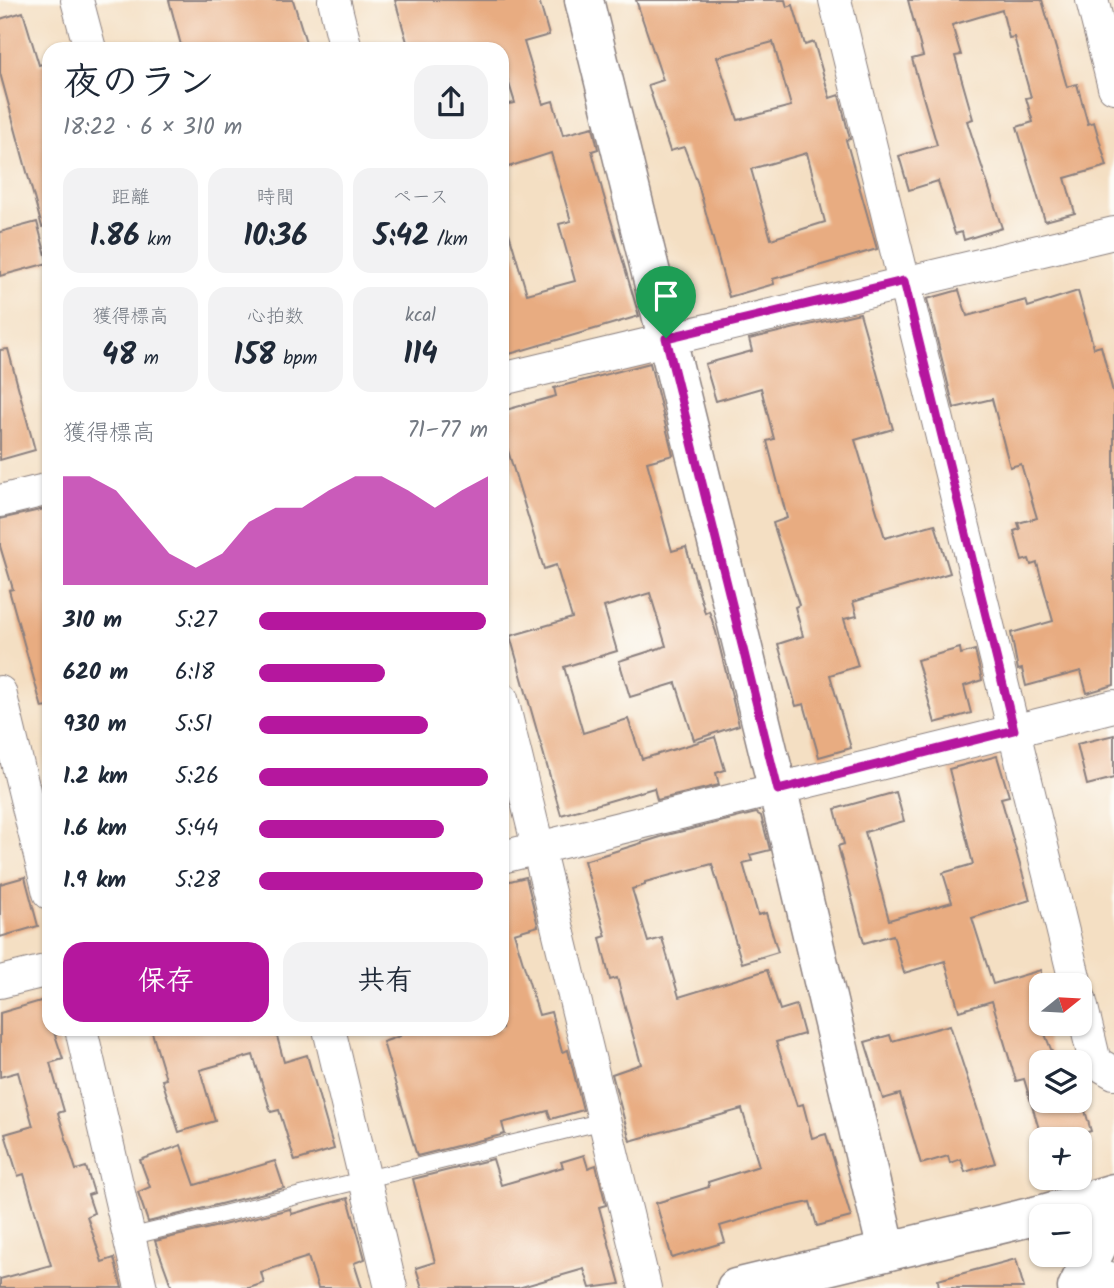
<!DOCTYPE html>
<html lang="ja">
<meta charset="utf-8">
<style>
:root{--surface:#fff;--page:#f2f2f3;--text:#1f2937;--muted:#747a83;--accent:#b5179e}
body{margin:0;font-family:Kalam,"Klee One",sans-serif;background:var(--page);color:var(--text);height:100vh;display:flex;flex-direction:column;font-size:26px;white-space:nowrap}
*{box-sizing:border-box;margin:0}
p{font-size:23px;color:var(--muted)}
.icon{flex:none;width:38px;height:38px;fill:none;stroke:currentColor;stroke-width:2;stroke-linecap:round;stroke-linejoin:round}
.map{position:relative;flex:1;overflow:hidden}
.drawer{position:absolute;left:42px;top:42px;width:467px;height:994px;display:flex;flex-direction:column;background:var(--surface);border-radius:21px;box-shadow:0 2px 5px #0004}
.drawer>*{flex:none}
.needle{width:46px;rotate:72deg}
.buttons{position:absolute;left:1029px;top:973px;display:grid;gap:14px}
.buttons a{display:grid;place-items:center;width:63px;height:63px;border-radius:14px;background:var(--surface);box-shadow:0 2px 5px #0004;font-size:35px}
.pin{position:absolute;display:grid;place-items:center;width:60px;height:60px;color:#fff;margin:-72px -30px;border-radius:50% 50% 50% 0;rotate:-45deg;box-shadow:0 0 7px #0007}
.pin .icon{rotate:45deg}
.round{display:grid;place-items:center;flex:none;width:74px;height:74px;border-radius:21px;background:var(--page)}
.headline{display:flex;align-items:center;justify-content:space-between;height:119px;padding:0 21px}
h1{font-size:38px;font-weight:700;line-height:52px}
.figures{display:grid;grid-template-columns:repeat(3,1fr);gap:10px;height:119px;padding:7px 21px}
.figures div{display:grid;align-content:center;border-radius:18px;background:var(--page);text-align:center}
.figures b{font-size:30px;font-weight:700}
.figures small{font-size:19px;font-weight:400}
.figures p{font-size:19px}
.chart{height:196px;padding:14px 21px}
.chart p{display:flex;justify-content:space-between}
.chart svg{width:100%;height:126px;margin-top:7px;fill:var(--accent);opacity:.7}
.primary-button{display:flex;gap:14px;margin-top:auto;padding:14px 21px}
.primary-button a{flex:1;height:80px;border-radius:21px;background:var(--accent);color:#fff;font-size:28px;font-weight:700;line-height:80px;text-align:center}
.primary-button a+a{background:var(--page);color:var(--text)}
ul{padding:0 21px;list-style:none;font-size:23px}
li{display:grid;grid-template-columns:112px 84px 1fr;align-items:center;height:52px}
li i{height:18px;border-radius:9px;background:var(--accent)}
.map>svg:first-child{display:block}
.building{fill:#e8ac81;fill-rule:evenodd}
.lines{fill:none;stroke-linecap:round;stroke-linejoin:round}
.service-casing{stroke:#8b807f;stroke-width:18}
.minor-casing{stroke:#8b807f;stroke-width:34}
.tertiary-casing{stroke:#8b807f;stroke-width:41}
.service{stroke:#fff;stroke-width:16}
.minor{stroke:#fff;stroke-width:32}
.tertiary{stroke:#fff;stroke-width:38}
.route-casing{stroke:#fff;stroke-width:14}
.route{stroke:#b5179e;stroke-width:9}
</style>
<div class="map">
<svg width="1114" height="1288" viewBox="0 0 1114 1288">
<rect width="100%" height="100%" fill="#fdfcf7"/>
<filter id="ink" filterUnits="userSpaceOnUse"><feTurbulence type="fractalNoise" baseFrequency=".0143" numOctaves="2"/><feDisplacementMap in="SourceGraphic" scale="14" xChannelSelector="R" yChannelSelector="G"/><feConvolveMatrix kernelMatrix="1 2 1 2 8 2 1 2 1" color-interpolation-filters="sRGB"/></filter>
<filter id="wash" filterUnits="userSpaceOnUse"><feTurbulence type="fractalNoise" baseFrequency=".00686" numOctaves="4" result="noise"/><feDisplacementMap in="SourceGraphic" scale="28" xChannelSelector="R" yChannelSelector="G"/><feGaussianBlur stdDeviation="1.57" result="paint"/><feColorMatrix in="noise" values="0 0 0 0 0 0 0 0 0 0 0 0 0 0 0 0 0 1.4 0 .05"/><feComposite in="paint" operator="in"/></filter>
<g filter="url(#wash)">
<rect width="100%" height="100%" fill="#f4dfc3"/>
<g id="blocks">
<g class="building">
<polygon points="169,0 293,0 308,49 182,49"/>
<polygon points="395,0 539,0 549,35 524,42 543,104 553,101 563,135 593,127 598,149 592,151 603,193 639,316 506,355 502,340 502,234 509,233 527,294 575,281 559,224 571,221 551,153 502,169 502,105 515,103 502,61 502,49 409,49"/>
<path d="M636,0H785L787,7L793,5L805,45L814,42L830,98L839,95L850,139L846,140L877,249L773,279L774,284L729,297L698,184L684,147L670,151L648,85L663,80ZM773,42L791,106L738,120L717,57ZM807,153L825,222L771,239L751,169Z"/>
<polygon points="908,0 1042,0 1067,87 1077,84 1088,124 1094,122 1107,166 1065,178 1075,213 1045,221 1017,127 1033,122 1026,98 1031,97 1014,37 1009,38 1002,10 952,25 961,55 955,56 973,119 967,121 1002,228 964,240 962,232 955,234 938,181 909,190 899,156 937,145 912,59 923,56"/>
<polygon points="23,12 39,65 49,62 49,226 42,227 0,73 0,19"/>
<polygon points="37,222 48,263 0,276 0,232"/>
<polygon points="959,290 967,316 1026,300 1028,307 1078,291 1094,348 1101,346 1114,396 1114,685 1087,693 1081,671 1026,686 1022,669 1018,670 1011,633 1053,621 1037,563 1031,565 1029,559 1022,561 1014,531 1020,529 1018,523 1037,518 1021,464 1010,467 992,399 954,408 927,299"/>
<polygon points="860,313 893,429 855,440 885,538 935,524 950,573 853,602 857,616 844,619 858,666 830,675 851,748 819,757 804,704 796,706 778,644 803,636 795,607 799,605 773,523 787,518 767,441 774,439 761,388 716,401 705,364 752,351 749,339"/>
<polygon points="8,349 35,450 0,460 0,350"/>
<polygon points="650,363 673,455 647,462 672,551 686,547 705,613 709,611 716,632 739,725 694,740 676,683 630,697 619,661 666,646 650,593 604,607 617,651 564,667 583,733 628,719 642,759 715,737 725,770 716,773 719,785 657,800 654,788 561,815 510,636 572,618 556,565 544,569 502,431 502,411 556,396 554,388"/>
<polygon points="49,508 49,707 42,708 9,590 13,589 0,546 0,519"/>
<polygon points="960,648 961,654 975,650 982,680 964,686 971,713 935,723 917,660"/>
<polygon points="1114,735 1114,778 1087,785 1077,744"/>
<polygon points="997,756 1009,796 1001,798 1030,900 972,918 993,984 1041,970 1041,1024 1056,1062 1041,1062 1041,1101 1080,1101 1081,1097 1091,1131 1078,1135 1079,1139 1042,1139 1024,1079 1016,1081 992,1001 959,1011 945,961 904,973 893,935 864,943 838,846 844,844 835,809 896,792 904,821 865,832 889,920 952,902 943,873 973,864 949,769"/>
<polygon points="756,813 761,816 770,850 750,855 752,861 743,863 758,915 766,913 778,952 742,963 712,864 645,882 645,885 632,889 648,942 662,938 679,997 767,970 780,1010 796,1005 804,1034 776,1042 797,1106 803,1104 812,1138 826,1134 851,1217 817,1226 810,1202 777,1209 720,1226 725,1242 672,1258 656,1203 709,1187 708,1182 759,1166 742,1109 630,1141 612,1074 641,1064 617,978 610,980 600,938 606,936 584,861 667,835"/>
<polygon points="25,877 38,926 0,937 0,884"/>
<polygon points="526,877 538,926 514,933 539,1015 551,1012 562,1052 568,1050 583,1110 551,1119 548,1111 502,1123 505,1134 417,1156 383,1042 400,1036 398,1029 502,1029 502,883"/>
<polygon points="44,1000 49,1029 53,1029 63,1059 50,1063 64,1111 58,1113 76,1170 86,1167 94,1193 88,1195 94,1213 87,1216 102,1262 114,1258 122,1288 0,1288 0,1279 51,1265 24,1174 18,1176 5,1134 33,1126 18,1072 0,1077 0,1013"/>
<polygon points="950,1025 995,1163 965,1172 961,1159 950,1163 948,1156 921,1164 900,1094 883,1099 865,1042 890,1035 892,1041"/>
<polygon points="151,1029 275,1029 284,1062 307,1055 334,1149 295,1161 279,1110 271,1112 253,1055 200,1070 215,1121 179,1132 162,1080 166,1079"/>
<polygon points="181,1145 195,1185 275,1161 284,1188 148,1222 138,1192 150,1187 140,1160"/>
<polygon points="584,1155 588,1168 596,1165 606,1205 599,1207 620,1284 590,1288 584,1269 518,1288 422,1288 416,1268 435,1262 413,1179 493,1159 501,1185 563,1167 561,1162"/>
<polygon points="348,1198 365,1259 354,1263 362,1288 318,1288 308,1257 261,1272 264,1283 249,1288 172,1288 155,1241 290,1209 292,1214"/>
<polygon points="1016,1259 1024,1288 939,1288 938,1280"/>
</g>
</g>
</g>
<g filter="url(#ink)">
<use href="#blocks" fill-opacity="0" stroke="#8b807f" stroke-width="2"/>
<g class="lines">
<defs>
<polyline id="service" points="129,1237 604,1121"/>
<g id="minor">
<polyline points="77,0 90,49"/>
<polyline points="334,0 346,49"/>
<polyline points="835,0 1076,985"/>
<polyline points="1092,0 1114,87"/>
<polyline points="502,379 1114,233"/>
<polyline points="0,501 49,489"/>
<polyline points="0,692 49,893"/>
<polyline points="502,699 645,1288"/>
<polyline points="502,857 1114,706"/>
<polyline points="0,982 49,970"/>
<polyline points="1080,999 1095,1062 1114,1073"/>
<polyline points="81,1029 141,1288"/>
<polyline points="329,1029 391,1288"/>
<polyline points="1085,1272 1114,1279"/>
</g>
<g id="tertiary">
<polyline points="584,0 778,791 887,1251"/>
<polyline points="736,1288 1047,1213 1114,1193"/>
<polyline points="1077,1288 1114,1212"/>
</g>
</defs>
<use href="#service" class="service-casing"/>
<use href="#minor" class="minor-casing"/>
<use href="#tertiary" class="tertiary-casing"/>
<use href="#service" class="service"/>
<use href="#minor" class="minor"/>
<use href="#tertiary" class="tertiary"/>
</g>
</g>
<g class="lines" filter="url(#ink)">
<defs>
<polygon id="route" points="904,281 1014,730 778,790 666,338"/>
</defs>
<use href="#route" class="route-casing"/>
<use href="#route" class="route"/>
</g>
</svg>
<div class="buttons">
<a><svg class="needle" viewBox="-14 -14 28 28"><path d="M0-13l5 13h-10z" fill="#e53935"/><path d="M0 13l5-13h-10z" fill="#747a83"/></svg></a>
<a><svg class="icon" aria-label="layers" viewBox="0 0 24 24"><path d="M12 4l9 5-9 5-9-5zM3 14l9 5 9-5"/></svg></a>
<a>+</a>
<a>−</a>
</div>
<div class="pin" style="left:666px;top:338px;background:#1e9e55"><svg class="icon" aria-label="arrive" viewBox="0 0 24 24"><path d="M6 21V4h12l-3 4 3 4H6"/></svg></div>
<section class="drawer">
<div class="headline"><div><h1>夜のラン</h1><p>18:22 · 6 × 310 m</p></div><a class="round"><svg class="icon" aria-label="share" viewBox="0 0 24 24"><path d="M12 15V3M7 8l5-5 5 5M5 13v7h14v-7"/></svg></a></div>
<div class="figures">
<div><p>距離</p><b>1.86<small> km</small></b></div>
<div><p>時間</p><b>10:36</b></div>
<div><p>ペース</p><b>5:42<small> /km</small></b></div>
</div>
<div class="figures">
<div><p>獲得標高</p><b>48<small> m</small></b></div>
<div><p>心拍数</p><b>158<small> bpm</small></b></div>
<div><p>kcal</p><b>114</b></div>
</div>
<div class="chart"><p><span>獲得標高</span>71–77 m</p>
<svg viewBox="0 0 160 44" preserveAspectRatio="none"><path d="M0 44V6L10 6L20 11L30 22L40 33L50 38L60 33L70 22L80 17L90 17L100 11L110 6L120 6L130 11L140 17L150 11L160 6V44z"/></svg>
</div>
<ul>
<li><b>310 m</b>5:27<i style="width:99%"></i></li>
<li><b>620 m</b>6:18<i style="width:55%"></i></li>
<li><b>930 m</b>5:51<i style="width:74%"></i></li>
<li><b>1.2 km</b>5:26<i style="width:100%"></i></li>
<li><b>1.6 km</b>5:44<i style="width:81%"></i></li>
<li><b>1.9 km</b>5:28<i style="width:98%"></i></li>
</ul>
<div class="primary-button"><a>保存</a><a>共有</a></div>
</section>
</div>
